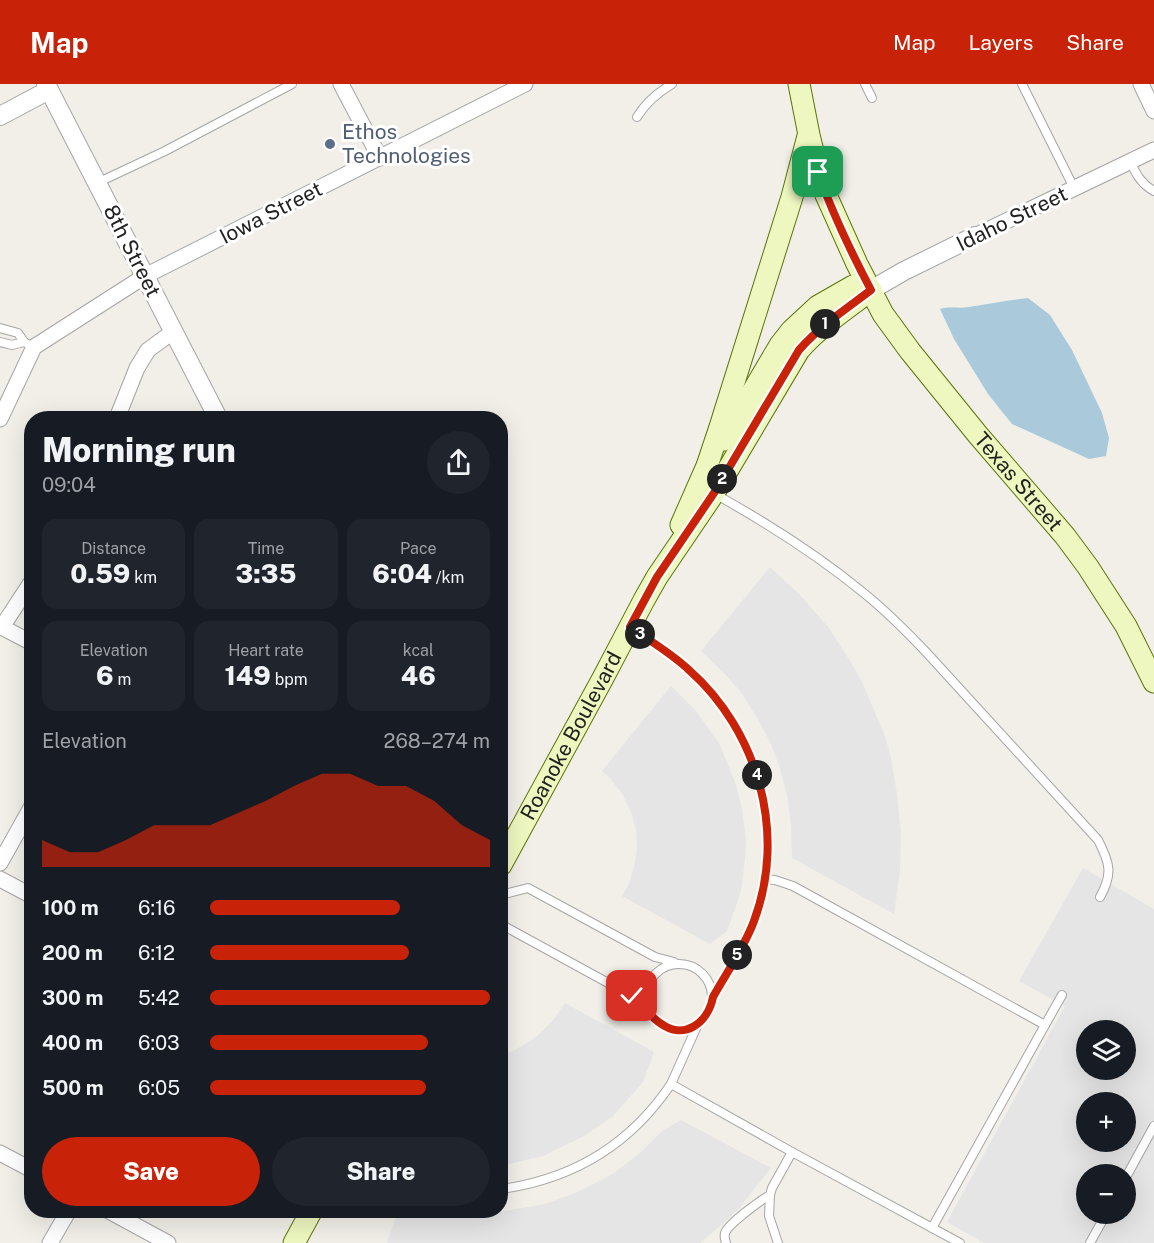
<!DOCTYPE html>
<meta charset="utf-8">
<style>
:root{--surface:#171b24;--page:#20242c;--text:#f1f3f6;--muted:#9ea1a6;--accent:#c82309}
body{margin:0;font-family:"Public Sans",sans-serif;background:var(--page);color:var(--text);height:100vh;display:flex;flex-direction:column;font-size:22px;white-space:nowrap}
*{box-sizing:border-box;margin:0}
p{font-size:20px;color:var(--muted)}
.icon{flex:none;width:33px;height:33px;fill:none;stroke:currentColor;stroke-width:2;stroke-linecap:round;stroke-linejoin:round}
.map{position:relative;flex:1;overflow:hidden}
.drawer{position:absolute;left:24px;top:327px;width:484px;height:807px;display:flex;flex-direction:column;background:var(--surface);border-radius:24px;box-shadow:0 6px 24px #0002}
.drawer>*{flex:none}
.buttons{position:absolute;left:1076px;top:936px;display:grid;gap:12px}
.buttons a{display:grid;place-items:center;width:60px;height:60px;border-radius:50%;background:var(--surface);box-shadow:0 6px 24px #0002;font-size:30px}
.pin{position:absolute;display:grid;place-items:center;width:51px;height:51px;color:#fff;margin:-26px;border-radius:12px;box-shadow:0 3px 9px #0006}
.km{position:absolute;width:30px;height:30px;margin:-15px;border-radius:50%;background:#222;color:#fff;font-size:16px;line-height:30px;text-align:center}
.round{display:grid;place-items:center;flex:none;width:63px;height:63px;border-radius:32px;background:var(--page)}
.head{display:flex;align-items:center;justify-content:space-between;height:102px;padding:0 18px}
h1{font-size:33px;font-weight:800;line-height:45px}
.stats{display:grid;grid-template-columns:repeat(3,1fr);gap:9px;height:102px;padding:6px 18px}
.stats div{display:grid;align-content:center;border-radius:15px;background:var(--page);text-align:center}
.stats b{font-size:26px;font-weight:800}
.stats small{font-size:16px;font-weight:400}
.stats p{font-size:16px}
.chart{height:168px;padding:12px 18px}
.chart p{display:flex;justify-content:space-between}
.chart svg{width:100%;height:108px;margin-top:6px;fill:var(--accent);opacity:.7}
.primary-button{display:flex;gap:12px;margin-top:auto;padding:12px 18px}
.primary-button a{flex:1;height:69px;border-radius:36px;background:var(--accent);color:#fff;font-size:24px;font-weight:800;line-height:69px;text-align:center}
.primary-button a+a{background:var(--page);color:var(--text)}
ul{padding:0 18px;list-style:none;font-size:20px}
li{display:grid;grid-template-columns:96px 72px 1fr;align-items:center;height:45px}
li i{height:15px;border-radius:8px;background:var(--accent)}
header{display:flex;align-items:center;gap:36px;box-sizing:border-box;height:84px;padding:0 30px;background:var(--accent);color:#fff}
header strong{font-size:28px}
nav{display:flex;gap:33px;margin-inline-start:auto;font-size:21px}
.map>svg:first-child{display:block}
.parking{fill:#e5e5e5;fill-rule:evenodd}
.water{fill:#aacadc}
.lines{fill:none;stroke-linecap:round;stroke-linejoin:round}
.service-casing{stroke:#a5a5a5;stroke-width:10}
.minor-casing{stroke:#a5a5a5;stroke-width:17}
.tertiary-casing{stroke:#a5a5a5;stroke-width:20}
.secondary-casing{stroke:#5b750a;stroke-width:23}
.service{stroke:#fff;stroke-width:8}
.minor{stroke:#fff;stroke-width:15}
.tertiary{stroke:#fff;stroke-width:18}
.secondary{stroke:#edf7bf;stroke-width:21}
.route-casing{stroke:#fff;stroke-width:12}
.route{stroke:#c82309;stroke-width:8}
.service-dot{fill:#5c6f8a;stroke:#fff;stroke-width:2}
.labels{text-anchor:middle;stroke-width:6;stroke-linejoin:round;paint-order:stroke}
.service-label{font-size:21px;fill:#4e5e75;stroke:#fff;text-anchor:start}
.street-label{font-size:21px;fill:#212121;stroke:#fff}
</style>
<header>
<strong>Map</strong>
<nav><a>Map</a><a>Layers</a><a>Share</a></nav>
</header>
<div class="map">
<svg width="1154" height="1159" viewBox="0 0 1154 1159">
<rect width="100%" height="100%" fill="#f1efe8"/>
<g class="parking">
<polygon points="770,483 800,511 829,544 852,580 862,598 885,652 891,674 897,710 901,750 900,787 894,830 792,774 791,741 787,711 779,681 771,660 758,635 740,607 725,590 701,567"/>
<polygon points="671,602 696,627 720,661 735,698 742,725 746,757 745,775 741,807 727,847 710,860 622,812 629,800 634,783 637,764 636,745 631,728 623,711 610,694 602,687"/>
<path d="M1083,784L1154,825V1159H984L947,1138L1065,922L1019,897ZM1086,946H1125V986H1086ZM1086,1018H1125V1058H1086ZM1086,1090H1125V1130H1086Z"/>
<polygon points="565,919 654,968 643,998 613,1032 586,1051 543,1072 501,1082 501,971 515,966 536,953 554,935"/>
<polygon points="681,1036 771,1084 739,1124 726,1137 700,1159 387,1159 398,1127 440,1126 470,1129 499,1128 545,1120 575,1109 590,1102 614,1089 641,1068 663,1046"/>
</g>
<path class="water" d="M1028,214L1050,231L1072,266L1102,329L1109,354L1106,372L1089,375L1012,340L988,310L954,255L940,225C950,222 959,225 969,223C989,220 1008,216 1028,214Z"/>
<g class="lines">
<defs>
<g id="service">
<polyline points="865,0 872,14"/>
<polyline points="1022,0 1074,104"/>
<path d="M637,33C646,18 657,9 672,0"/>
<path d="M1130,77C1136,90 1141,100 1154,107"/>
<polyline points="97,99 165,67 292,0"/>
<polyline points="0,244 18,249 24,258 34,263"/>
<polyline points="0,258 12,261 24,258"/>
<path d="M715,410C767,439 819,472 865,510C887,528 907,548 926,568L1098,756C1110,779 1113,790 1100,813"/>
<path d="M631,544C651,557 673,570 690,586C758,649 787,749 754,837C744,864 727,888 713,913"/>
<polyline points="764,795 775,796 793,802 1045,941 932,1144"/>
<polyline points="501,811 528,804 655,873 674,878"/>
<polyline points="501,839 504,842 632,912 646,925"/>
<circle cx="679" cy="913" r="33"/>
<polyline points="698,940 671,1000 792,1068 960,1159"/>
<polyline points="1045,941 1062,911"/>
<polyline points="1125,1095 1154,1042"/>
<path d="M501,1105C574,1095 630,1061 671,1000"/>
<polyline points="770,1111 769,1132 778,1159"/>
<path d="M726,1159C725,1156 724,1153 725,1149C728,1140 761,1116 770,1111L772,1104L792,1068"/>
<polyline points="1090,1159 1106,1130"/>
</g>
<g id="minor">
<polyline points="341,0 380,74"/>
<polyline points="1141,0 1154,27"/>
<polyline points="975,152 1154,66"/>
<polyline points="117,334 137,284 148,266 174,247"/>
<polyline points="0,335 34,263 145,192 525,0"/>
<polyline points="0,542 32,559"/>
<polyline points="2,543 32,497"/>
<polyline points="0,779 32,722"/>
<polyline points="0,795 32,812"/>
<polyline points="0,1069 32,1086"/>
<polyline points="107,1126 168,1159"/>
<polyline points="50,1159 69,1126"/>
</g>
<g id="tertiary">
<polyline points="46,0 218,334"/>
<polyline points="0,32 49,6"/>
<polyline points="871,206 904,187 975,152"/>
</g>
<g id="secondary">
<path id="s1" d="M799,0L809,51L818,88L826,111L857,180L883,230L910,267L978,351L1065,452L1088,483L1126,542L1154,598"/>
<polyline points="724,356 780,261 791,247 818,222 853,202 871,206"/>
<polyline points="681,441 707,382 720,343 792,113 808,52"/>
<path id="s2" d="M501,781L603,594L644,516L657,493L714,409L799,266C820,242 846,225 871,206"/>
<polyline points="294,1159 312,1126"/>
</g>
</defs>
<use href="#service" class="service-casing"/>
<use href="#minor" class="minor-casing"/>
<use href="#tertiary" class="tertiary-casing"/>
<use href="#secondary" class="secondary-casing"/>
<use href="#service" class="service"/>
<use href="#minor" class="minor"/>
<use href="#tertiary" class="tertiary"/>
<use href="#secondary" class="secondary"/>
</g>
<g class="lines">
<defs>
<path id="route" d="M632,912C643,920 649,932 660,939C684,957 708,939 713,913C727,888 744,864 754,837C787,749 758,647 689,586C671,569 650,557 630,543L657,493L714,409L799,266C820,242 846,225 871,206C851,168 832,129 818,88"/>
</defs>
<use href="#route" class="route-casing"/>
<use href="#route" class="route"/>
</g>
<circle class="service-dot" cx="330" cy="60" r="6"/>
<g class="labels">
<g class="service-label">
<text x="342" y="55">Ethos<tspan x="342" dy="24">Technologies</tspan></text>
</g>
<g class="street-label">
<text transform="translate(271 129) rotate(-27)" y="7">Iowa Street</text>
<text transform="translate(1012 135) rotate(-26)" y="7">Idaho Street</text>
<text transform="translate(132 167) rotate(63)" y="7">8th Street</text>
<text dy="7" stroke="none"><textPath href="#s1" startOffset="462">Texas Street</textPath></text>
<text dy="7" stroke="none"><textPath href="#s2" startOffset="147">Roanoke Boulevard</textPath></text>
</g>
</g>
</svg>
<div class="buttons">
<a><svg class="icon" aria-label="layers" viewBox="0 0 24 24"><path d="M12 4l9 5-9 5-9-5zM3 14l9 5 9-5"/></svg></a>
<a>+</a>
<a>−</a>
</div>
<div class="pin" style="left:818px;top:88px;background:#1e9e55"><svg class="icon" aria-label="arrive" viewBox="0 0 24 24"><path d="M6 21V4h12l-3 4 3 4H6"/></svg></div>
<div class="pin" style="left:632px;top:912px;background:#d93025"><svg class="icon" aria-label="check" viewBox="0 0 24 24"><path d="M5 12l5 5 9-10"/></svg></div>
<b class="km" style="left:825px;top:240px">1</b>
<b class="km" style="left:722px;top:395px">2</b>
<b class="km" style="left:640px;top:550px">3</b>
<b class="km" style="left:757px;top:691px">4</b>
<b class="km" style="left:737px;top:871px">5</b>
<section class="drawer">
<div class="head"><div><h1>Morning run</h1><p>09:04</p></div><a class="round"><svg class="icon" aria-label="share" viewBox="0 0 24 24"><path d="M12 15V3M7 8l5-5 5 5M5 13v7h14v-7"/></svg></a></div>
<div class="stats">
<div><p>Distance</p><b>0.59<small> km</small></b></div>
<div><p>Time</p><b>3:35</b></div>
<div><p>Pace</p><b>6:04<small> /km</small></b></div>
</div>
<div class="stats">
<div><p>Elevation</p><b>6<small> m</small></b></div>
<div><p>Heart rate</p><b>149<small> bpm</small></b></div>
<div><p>kcal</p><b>46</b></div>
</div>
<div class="chart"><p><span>Elevation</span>268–274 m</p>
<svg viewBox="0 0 160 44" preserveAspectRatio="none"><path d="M0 44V33L10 38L20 38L30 33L40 27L50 27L60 27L70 22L80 17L90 11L100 6L110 6L120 11L130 11L140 17L150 27L160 33V44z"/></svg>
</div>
<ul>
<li><b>100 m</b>6:16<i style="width:68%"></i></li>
<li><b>200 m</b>6:12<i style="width:71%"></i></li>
<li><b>300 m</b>5:42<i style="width:100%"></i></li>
<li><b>400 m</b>6:03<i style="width:78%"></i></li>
<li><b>500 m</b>6:05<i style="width:77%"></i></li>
</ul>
<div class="primary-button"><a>Save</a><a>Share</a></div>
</section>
</div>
